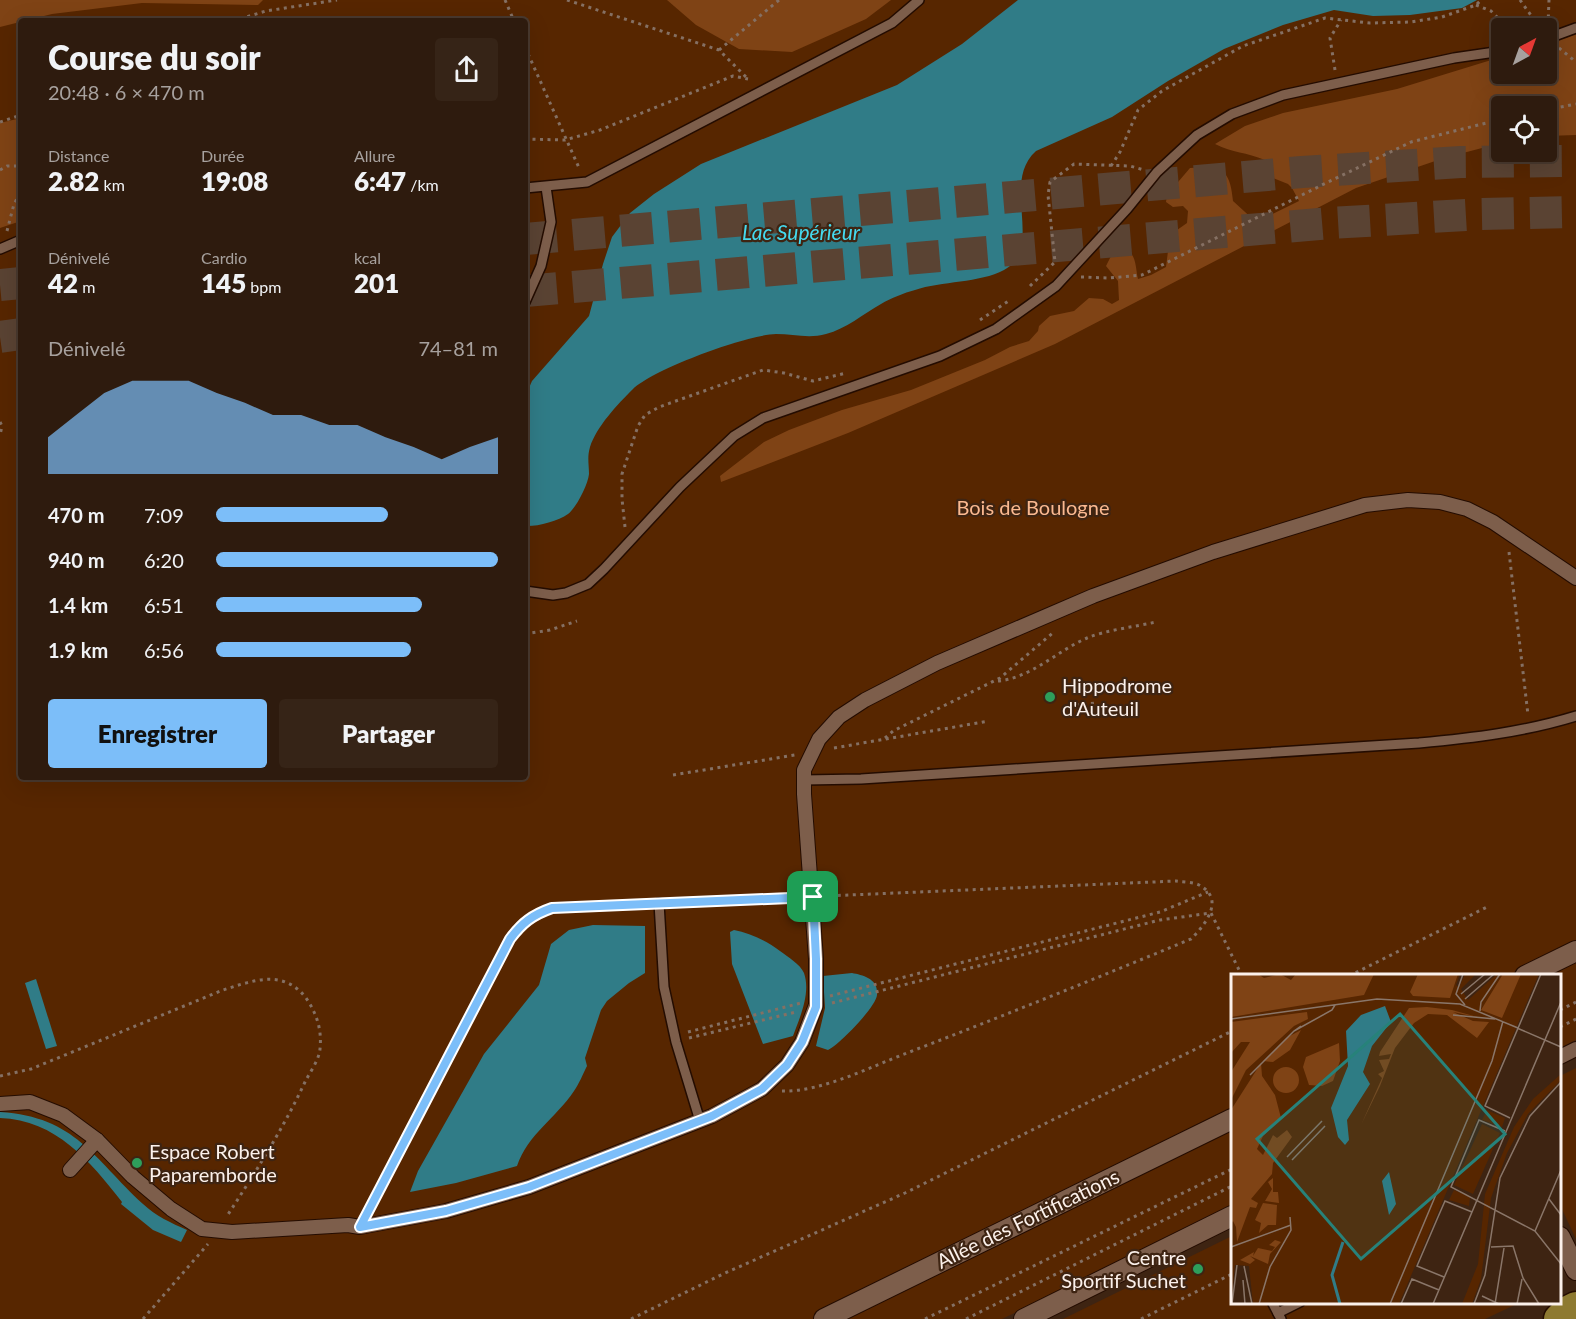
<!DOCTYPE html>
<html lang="fr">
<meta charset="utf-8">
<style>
:root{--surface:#2e1b0e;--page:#362417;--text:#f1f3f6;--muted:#a7a19e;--line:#49392e;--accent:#7cbef9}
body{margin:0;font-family:Lato,sans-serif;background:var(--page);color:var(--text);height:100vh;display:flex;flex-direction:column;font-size:22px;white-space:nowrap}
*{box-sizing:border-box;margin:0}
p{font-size:20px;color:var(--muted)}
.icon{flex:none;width:33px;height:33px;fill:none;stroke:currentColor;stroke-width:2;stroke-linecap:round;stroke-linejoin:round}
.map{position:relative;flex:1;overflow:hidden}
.sheet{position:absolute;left:18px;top:18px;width:510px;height:762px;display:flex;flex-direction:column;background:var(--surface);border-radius:6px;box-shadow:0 6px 24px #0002,0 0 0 2px var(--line)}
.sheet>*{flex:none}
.needle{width:39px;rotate:41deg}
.fabs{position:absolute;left:1491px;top:18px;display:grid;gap:12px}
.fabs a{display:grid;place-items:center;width:66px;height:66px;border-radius:6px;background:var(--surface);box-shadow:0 6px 24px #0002,0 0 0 2px var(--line);font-size:30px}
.pin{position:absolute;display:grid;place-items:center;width:51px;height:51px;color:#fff;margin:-26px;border-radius:12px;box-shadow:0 3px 9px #0006}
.round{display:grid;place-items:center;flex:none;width:63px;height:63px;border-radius:6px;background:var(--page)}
.summary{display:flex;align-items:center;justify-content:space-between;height:102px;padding:0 30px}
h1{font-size:33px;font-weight:800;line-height:45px}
.metrics{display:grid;grid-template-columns:repeat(3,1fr);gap:9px;height:102px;padding:6px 30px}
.metrics div{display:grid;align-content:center}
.metrics b{font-size:26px;font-weight:800}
.metrics small{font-size:16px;font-weight:400}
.metrics p{font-size:16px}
.chart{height:168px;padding:12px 30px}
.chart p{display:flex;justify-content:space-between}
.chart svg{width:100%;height:108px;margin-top:6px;fill:var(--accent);opacity:.7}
.primary-button{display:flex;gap:12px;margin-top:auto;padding:12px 30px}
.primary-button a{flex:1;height:69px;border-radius:6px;background:var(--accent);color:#111;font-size:24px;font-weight:800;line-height:69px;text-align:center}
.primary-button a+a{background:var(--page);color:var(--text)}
ul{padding:0 30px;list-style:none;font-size:20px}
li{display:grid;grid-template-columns:96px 72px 1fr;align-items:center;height:45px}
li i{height:15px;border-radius:8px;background:var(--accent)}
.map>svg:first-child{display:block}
.green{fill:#572600;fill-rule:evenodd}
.forest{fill:#7f4315}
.water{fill:#307c87}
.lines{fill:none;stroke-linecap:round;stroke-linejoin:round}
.trunk-tunnel{stroke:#5a4333;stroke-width:32;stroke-dasharray:32 16;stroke-linecap:butt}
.service-casing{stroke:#240c00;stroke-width:12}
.pedestrian-casing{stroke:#240c00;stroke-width:16}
.minor-casing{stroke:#240c00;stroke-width:22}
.primary-casing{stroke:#240c00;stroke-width:33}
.path{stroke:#857063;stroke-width:3;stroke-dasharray:3 4.5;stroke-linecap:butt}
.service{stroke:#7d5e4b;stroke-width:9}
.pedestrian{stroke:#7d5e4b;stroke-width:14}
.minor{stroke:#7d5e4b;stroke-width:20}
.primary{stroke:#8e7a31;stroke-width:30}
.route-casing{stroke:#fff;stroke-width:12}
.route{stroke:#7cbef9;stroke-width:8}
.leisure-dot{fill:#2e9e5b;stroke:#3e2412;stroke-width:2}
.labels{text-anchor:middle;stroke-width:4.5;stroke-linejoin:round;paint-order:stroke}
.park-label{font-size:20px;fill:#fbb990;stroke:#3e2412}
.poi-label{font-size:20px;fill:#fcf1eb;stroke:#3e2412;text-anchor:start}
.street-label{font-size:20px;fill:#fcf1eb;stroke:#3e2412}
.water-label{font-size:21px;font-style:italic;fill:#45daef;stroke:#3e2412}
.inset-river{fill:none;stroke:#307c87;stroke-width:3}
.inset-road{fill:none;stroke:#8a7669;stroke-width:1.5}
.view{fill:#27827a;fill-opacity:0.15;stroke:#27827a;stroke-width:3}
.inset-edge{fill:none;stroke:#fcf1eb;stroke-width:3}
</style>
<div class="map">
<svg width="1576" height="1319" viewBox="0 0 1576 1319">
<rect width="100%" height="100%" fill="#3e2412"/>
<g class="green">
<path d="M0,0H1576V1040L1560,1048V976H1232V1207L1002,1319H0ZM21,21H525V777H21ZM1502,28H1546V74H1502ZM1502,106H1546V152H1502Z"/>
<polygon points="1576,1068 1576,1239 1560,1205 1560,1076"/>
<polygon points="1232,1236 1232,1302 1519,1303 1485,1319 1063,1319"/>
</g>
<g class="forest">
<polygon points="0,0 263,0 258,5 142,3 52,14 0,27"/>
<polygon points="667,0 891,0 866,19 792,52 739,49 696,25"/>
<path d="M1576,34V135L1547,136L1546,106H1502L1501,143L1444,158L1356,188L1055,344L848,433L721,482L720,476L764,442L789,430L842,410L911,390L985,360L1010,347L1029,341L1038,331L1039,326L1050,316L1074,311L1089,298L1103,299L1112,304L1119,300L1118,281L1106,266L1112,254L1121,248C1137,251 1135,266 1138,279L1151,275L1166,267L1170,235L1187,223L1188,211L1183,206L1173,207L1166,202L1167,195L1190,168C1222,165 1230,169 1233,201L1256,222L1299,201L1292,188L1288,184L1273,178L1264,166L1265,160C1246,152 1233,153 1215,144L1245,126L1283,113L1397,89L1501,57L1502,74H1546L1547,43Z"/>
<polygon points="21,118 21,221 0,228 0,123"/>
</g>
<g class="water">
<path d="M1018,0H1477L1462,8L1410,15L1373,16L1334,10L1283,25L1224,49L1168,81L1112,117L1036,151C1000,183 1045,248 1004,270C980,283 941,281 915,290C904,293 891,298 881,304C863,314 846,329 826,334C809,339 793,334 776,334C746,335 654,369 633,389C617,405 597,426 590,447C587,457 589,465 589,474C588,485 576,508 568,514C558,521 536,527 525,526V397L532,381L589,316L603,264L612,237L630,213L654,194L701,164L897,85L962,44Z"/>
<path d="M593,925L645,926V973L629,983L607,1001L601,1010L585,1058L587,1066C583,1074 579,1084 574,1091C556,1118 528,1134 517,1166L456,1183L410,1192L418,1171L484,1054L539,985L551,944L569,930Z"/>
<path d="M734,930C750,933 767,941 780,951C788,957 800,964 804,973C811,993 800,1017 793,1036L763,1044L732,964L730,932Z"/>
<path d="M852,973C863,975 879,979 877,995C876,1007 839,1045 828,1050L816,1046L825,1008L823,976Z"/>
<polygon points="36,979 57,1046 46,1049 25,983"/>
<path d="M0,1112C76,1117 93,1158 143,1204C156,1216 171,1223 187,1230L181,1242L153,1230L121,1204L122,1202C90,1161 56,1120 0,1118Z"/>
</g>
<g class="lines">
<g class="trunk-tunnel">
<polyline points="525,239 1302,172 1461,162 1576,161"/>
<polyline points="0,285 21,283"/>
<polyline points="525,291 1331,223 1481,214 1576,212"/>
<polyline points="0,337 21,334"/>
</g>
<defs>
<g id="service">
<polyline points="1546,39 1576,28"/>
<polyline points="525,188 587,182 892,23 919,0"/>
<polyline points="0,249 21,240"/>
<polyline points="525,302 541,266 551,222 546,187"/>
<polyline points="525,591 553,595 566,593 588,584 604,569 680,487 734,436 763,418 940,356 996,329 1056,286 1127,209 1157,172 1197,135 1232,114 1283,95 1454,58 1502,51"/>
<path d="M804,780L861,779L1419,743C1473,738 1524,732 1576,716"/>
<polyline points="659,903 664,987 676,1042 700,1121"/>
<polyline points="1272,1302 1281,1319"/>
<polyline points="1278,1313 1300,1302"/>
</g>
<g id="pedestrian">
<polyline points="1560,1057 1576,1049"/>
<polyline points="0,1104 30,1102 63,1115 97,1140 133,1177 171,1209 202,1229 232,1232 348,1225 360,1227 446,1211 529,1187 712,1116 762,1089 787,1065 802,1042 816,1005 816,959 804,794 804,770 819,739 839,717 865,700 937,663 1093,596 1213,552 1365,505 1408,500 1440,502 1467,509 1493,522 1576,578"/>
<polyline points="70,1170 97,1140"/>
</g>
<g id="minor">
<polyline points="1525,976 1576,951"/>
<polyline points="1560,1237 1576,1270"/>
<polyline points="824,1319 1232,1119"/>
<polyline points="1024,1319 1232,1216"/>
</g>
<polyline id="primary" points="1559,1319 1566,1312 1576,1307"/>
</defs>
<use href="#service" class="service-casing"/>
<use href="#pedestrian" class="pedestrian-casing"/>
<use href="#minor" class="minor-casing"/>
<use href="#primary" class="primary-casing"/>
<g class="path">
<polyline points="505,0 514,21"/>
<polyline points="567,0 719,50 747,78"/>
<polyline points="1520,0 1540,28"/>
<polyline points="1476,5 1491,11 1508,28"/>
<polyline points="233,21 266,11 337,0"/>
<polyline points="1548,25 1549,0"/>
<polyline points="525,47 580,170"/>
<polyline points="1559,48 1576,62"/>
<polyline points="719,50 779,0"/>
<polyline points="1335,70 1330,38 1341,20"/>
<polyline points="1546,110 1576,104"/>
<polyline points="0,122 21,115"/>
<polyline points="525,139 565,140 600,130 733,76 748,79"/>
<polyline points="1111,166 1120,152 1138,110 1162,91 1243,46 1325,18 1370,23 1411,22 1442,17 1476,5 1481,0"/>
<polyline points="0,170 7,166 21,166"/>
<polyline points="7,231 14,204 21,192"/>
<polyline points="1081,277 1109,278 1142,275 1326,183 1411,142 1502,119"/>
<polyline points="1030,286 1055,262 1048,195 1050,182 1074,164 1130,166 1144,170"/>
<polyline points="980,320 1010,300"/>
<polyline points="0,422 2,426 0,435"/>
<polyline points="625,527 622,499 622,474 638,426 645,415 659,407 763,370 784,373 813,381 846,373"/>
<polyline points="1509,552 1528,715"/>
<polyline points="525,634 550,630 577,621"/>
<path d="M998,681C1031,678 1057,651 1087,638C1106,630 1134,627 1156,622"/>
<polyline points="1076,705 1097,703"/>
<polyline points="885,738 893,731 1000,678 1055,631"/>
<polyline points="834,748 989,721"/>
<polyline points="673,775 795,755"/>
<polyline points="670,903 796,897"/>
<polyline points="1349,976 1487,907"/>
<polyline points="830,996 1160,912 1208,892"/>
<polyline points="832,1003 1160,920 1211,913 1242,976"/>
<polyline points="1560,1010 1576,1002"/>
<polyline points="1560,1027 1576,1019"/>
<polyline points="688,1032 801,1003"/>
<polyline points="689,1038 796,1012"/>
<path d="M0,1076L31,1069L223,990C252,981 283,968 306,998C317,1014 322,1030 320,1049C319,1060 310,1072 305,1082C283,1129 255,1173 227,1216"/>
<path d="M782,1091C822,1092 870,1067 907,1053C1003,1016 1097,978 1191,939C1205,925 1226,899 1199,885C1193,882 1183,882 1176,881L826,896"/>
<path d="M369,1209C406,1139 441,1068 478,998C491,973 508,929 533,915C554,903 619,905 646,904"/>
<polyline points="143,1319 208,1244"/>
<polyline points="631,1319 723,1274 905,1193 1232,1031"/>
<polyline points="925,1319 1232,1169"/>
<polyline points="966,1319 1232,1186"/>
<polyline points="1141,1319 1232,1274"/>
</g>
<use href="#service" class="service"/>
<use href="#pedestrian" class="pedestrian"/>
<use href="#minor" class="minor"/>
<use href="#primary" class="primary"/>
</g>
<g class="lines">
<defs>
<path id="route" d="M813,897L816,959V1007L802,1042L787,1065L762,1089L712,1116L529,1187L446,1211L360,1227L510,939C522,923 532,915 552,908Z"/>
</defs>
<use href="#route" class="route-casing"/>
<use href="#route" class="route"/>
</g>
<g class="leisure-dot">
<circle cx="1050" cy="697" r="6"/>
<circle cx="137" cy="1163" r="6"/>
<circle cx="1198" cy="1269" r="6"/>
</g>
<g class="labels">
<g class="park-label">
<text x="1033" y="515">Bois de Boulogne</text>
</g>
<g class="poi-label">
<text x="1062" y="693">Hippodrome<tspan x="1062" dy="23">d'Auteuil</tspan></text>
<text x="149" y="1159">Espace Robert<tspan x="149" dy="23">Paparemborde</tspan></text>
<text x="1186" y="1265" text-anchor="end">Centre<tspan x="1186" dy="23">Sportif Suchet</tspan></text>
</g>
<g class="street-label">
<text transform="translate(1028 1219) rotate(-26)" y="7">Allée des Fortifications</text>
</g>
<g class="water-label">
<text x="801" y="240">Lac Supérieur</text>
</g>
</g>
<g transform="translate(1231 974)">
<rect width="330" height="330" fill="#3e2412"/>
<path d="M0,0H229L225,11L228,13L234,0H245L230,15L237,26L266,0H308L168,330H22L18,292L4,291L0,330ZM330,100V106L297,140L276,179L260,224L250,305L241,330H231L247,290L254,220L283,153L302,125ZM256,136L274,144L271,153L251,146ZM251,150L269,159L242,220L223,211ZM223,216L239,223L238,232L218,226Z" fill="#572600"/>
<path d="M0,0H27L33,4L49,0L60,6L65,0H143L133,21L0,43ZM187,0H227L219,24L182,22L179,18ZM272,0H290L271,44L250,36ZM196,33L221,36L250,44L222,38L242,47L258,48L246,64L216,41L197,40L183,49L164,74L149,112L130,151L151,104L147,100L153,97L148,86L158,85L160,80L148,82L149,78L178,34ZM76,38L77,45L63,52L15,96L0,126V98L19,68H10L0,79V48ZM70,56L59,76L42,88L32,87L55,64ZM108,69L109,87L102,107L91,112L78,111L72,93L75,83ZM30,89L31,102L44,121L50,144L32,162L26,175L32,181L42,161L46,164L56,156L61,163L42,189L41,200L20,225L27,229L25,234L19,233L6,268L5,253L2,247L0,250V136ZM42 106a13 13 0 1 1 26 0a13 13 0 1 1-26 0ZM42,204V218H47L48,229L34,227L41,215L37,208ZM32,229L46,231L45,251H37L28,259L30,249L24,246ZM44,266L50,268L39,280L37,290L19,282L24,286L19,290L9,286L23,278L22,282L27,274L41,277L44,273L38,271Z" fill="#7f4315"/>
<path d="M154,32L160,48L141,72L132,98L139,110L116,146L118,166L114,171L107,163L100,134L117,92L115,57L130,41ZM158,198L165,230L158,241L151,207Z" fill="#307c87"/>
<path class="inset-river" d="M109,330L101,301L112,268"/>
<path class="inset-road" d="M232,0L225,20L234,31M230,20L254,0M234,25L263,0M249,37L250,28L269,0M222,41L264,45M0,45L146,25L229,30L287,54M70,52L63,57L101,36L104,31M286,54L330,73M19,101L63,57M279,144L254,132L310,0M274,157L248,146L220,213L304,257L330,290M56,183L91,147M61,186L94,152M318,225L330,241M304,257L330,196M0,273L60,251M260,273L282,272L292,304L308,330M13,292L21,330M213,303L186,292L207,243L214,227L241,238M12,306L14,330M251,322L268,330M1,330L6,291M28,330L39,293L60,256L59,243M159,330L261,87L272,47M170,330L181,305L208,316M202,330L330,28M243,330L254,301L269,204L299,142L330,108M264,330L273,274M286,330L291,305"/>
<path class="view" d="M169,40L274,160L130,285L26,165Z"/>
<rect width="330" height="330" class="inset-edge"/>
</g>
</svg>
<div class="fabs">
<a><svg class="needle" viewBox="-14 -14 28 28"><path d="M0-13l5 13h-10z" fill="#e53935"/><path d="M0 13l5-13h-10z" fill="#a7a19e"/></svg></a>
<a><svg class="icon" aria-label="locate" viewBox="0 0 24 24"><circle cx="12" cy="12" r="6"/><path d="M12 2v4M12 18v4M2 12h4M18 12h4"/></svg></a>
</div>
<div class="pin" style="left:813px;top:897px;background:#1e9e55"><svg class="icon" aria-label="arrive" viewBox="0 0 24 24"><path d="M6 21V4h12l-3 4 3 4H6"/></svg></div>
<section class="sheet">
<div class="summary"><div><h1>Course du soir</h1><p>20:48 · 6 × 470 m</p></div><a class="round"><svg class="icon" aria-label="share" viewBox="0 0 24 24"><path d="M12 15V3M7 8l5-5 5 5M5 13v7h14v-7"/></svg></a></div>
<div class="metrics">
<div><p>Distance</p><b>2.82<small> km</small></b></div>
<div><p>Durée</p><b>19:08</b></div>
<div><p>Allure</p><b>6:47<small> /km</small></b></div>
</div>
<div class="metrics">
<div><p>Dénivelé</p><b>42<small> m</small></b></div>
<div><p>Cardio</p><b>145<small> bpm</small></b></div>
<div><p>kcal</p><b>201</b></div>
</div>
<div class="chart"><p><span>Dénivelé</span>74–81 m</p>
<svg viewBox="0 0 160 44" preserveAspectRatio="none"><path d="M0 44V29L10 20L20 11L30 6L40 6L50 6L60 11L70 15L80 20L90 20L100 24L110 24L120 29L130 33L140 38L150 33L160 29V44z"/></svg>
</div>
<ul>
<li><b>470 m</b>7:09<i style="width:61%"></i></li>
<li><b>940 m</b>6:20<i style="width:100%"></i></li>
<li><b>1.4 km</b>6:51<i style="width:73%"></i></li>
<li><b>1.9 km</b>6:56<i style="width:69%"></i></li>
</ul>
<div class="primary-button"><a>Enregistrer</a><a>Partager</a></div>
</section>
</div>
